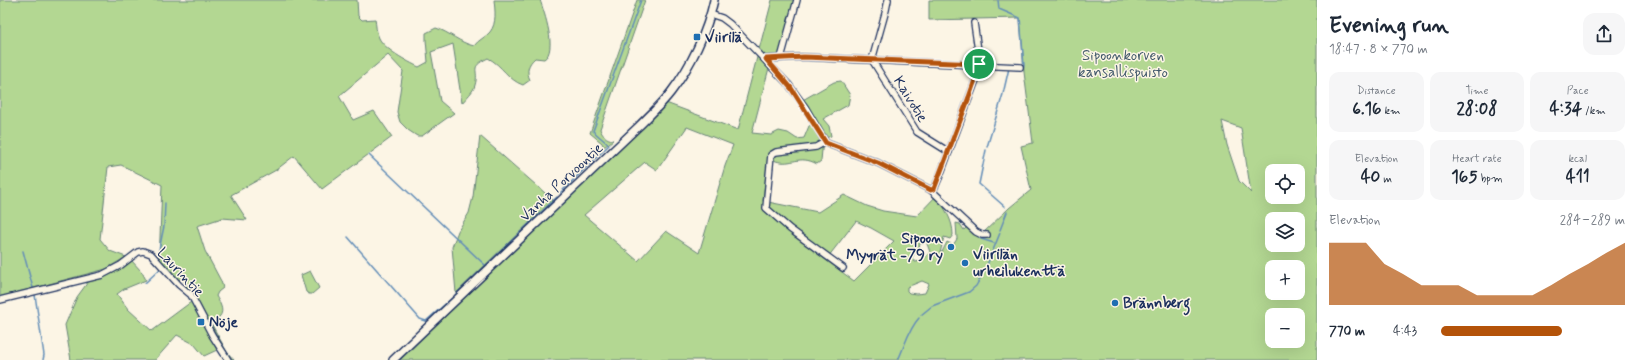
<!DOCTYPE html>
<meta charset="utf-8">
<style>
:root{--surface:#fff;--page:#f6f6f7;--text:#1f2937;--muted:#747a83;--accent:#b45309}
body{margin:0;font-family:Mynerve,sans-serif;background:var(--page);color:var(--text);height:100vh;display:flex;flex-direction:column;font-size:15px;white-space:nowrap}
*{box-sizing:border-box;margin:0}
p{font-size:13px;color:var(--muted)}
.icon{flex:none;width:22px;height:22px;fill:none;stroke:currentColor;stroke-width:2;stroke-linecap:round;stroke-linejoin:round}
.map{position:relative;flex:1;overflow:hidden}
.side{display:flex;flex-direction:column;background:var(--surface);width:320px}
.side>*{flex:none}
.buttons{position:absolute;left:1265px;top:164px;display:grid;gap:8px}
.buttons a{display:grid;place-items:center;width:40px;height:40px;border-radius:8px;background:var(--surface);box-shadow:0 4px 16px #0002;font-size:20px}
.pin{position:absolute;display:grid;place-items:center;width:34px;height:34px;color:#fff;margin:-17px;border:2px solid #fff;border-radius:50%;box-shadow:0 1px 4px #0007}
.round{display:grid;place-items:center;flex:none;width:42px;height:42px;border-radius:12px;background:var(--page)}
.head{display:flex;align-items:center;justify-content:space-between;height:68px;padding:0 12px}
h1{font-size:22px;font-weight:700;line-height:30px}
.figures{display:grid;grid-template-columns:repeat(3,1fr);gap:6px;height:68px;padding:4px 12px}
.figures div{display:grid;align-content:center;border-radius:10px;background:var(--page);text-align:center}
.figures b{font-size:17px;font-weight:700}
.figures small{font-size:11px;font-weight:400}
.figures p{font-size:11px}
.chart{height:112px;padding:8px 12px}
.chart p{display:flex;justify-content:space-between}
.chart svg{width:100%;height:72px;margin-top:4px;fill:var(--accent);opacity:.7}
ul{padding:0 12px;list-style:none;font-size:13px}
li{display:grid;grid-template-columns:64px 48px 1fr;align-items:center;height:30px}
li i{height:10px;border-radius:5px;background:var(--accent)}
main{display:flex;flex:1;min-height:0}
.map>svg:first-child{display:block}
.green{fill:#b3d792;stroke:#678378;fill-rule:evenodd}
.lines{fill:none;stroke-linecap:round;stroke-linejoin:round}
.stream{stroke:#648eb8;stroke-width:1.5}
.minor-casing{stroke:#1b2f5e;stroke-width:8}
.tertiary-casing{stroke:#1b2f5e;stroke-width:10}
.minor{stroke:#fcf5e5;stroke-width:5.5}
.tertiary{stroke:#fcf5e5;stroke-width:7}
.route-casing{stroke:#fff;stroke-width:8}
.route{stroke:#b45309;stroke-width:5}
.poi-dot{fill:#1f6fb2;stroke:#fcf5e5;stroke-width:1.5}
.labels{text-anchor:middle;stroke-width:3;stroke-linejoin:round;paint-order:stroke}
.poi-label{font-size:15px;font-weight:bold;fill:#1b2f5e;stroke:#fcf5e5;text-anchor:start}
.park-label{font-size:15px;fill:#41596b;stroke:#fcf5e5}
.street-label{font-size:15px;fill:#1b2f5e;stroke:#fcf5e5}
</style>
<main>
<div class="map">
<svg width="1317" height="360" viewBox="0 0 1317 360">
<rect width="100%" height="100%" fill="#fcf5e5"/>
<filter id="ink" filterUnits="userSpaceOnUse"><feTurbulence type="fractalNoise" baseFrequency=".025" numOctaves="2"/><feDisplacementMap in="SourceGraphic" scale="8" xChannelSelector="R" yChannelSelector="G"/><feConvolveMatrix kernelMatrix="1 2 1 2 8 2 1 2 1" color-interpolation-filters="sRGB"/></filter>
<g filter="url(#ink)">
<g class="green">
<path d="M0,0H357L358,16L362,20L375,19C376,25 376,32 379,38C384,49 408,62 419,67L428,62L426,40V33L436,28C449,32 460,43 474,46C478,40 486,37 490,32C497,23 495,10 494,0H540C544,12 558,51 544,59L535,58C528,64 526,71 530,80L523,85C508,80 502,65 488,58C468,68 480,69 475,85C474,91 466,98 462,103L453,44L431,52L440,101L454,113L422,136H417L408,130L400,122L397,112L403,71L388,55L339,96L353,120L374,111L392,137L322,189L294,156L276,170L231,195L247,220L222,218L197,226L205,251L221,281L223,288L218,292L216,296C224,310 225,315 211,323L227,352L234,360H231L227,354L196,298L191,302L217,350L204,356L194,344L177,335L155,360H71L65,325L77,297L88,282C105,278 118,272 131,260L142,272L146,280L124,289L117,294L128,309L152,331L191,302L183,288L187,284L182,278L176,282L159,263L162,185L121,165L108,167L100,239L110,251L126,257L106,269L0,297Z"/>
<path d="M637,0H645L600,129C602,135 606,139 613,140L604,147L602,143L590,133Z"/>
<path d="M772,0H797L781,58L765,59L770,64L752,133L771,135L779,131L788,133L797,139L804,138L809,126L814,123L801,101L834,82L841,81L850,95L848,105L823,119L829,126L831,136L823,139L821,161L817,164C799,154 792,166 776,161C773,160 771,157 768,155L763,201L818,212L844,195L867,206L883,211L917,216L937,195C944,209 953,219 953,235L950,239L944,237L940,253L942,252L947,242L953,245L957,239L956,223L960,224L964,230L966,228L962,222L982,234L1009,208L1031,190L1021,146L1033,143L1024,72L1020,18L929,20V0H1317V360H400L621,148L666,103L738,130ZM1222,121L1241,128L1251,193L1239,181L1227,145ZM687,127L733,145L725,166L699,253L666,231L638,261L584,215L645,162L657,170ZM1272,171H1298V197H1272ZM1272,219H1298V245H1272ZM856,221L871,228L894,241L854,281L792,235L794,232L828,257ZM926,241L930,252L922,261L915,262L912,258L916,250L919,248L920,243L922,244ZM1272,267H1298V293H1272ZM922,281L929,284L925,293L916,294L909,293L907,291V287ZM1272,315H1298V341H1272Z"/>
<polygon points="480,136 553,200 456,293 452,247 458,231 469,213 473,197"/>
<polygon points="310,271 319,288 312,294 309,294 306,292 301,275"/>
</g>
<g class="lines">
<g class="stream">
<polyline points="998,0 999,9 1020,18 1024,66 1021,66"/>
<polyline points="987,147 1003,94 1009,68"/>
<polyline points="986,150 979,184 1005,207"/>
<polyline points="369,155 486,266"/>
<polyline points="560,193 609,145 593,131 641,0"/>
<polyline points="1000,230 1007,212"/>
<polyline points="978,236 981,239 994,243"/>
<polyline points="348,237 420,319 426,321 452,298"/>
<polyline points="23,251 33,288"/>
<polyline points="158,255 164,226 165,203"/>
<polyline points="145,283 160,269"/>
<polyline points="35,295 44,355 43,360"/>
<polyline points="455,295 557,197"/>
<polyline points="921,315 932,306 969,292 976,286 985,270 1000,233"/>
<path d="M898,360C905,346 908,330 919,318"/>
</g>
<defs>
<g id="minor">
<polyline points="710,14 722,18 730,24 789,85 805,107 826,143 878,163 931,190 935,187 939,178 977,77 979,57 974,23"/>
<polyline points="781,58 797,0"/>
<polyline points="766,59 802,57 1020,67"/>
<polyline points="872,60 917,132 949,152"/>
<polyline points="872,60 886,10 888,0"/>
<polyline points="825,142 816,147 776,152 771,155 766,208 790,229 843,268"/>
<polyline points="931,190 976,232 982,235 987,235"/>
<polyline points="0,300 102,275 121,265 138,252 143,251 151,254 179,285 191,295 212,335 228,360"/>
</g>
<path id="tertiary" d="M393,360L639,126C650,115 662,104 671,92C691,66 707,32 714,0"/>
</defs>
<use href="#minor" class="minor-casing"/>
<use href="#tertiary" class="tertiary-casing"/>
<use href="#minor" class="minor"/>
<use href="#tertiary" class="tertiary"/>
</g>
</g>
<g class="lines" filter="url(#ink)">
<defs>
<polygon id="route" points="804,57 979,64 976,77 969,97 934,189 931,190 878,163 826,143 791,88 766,59"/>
</defs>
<use href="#route" class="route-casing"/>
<use href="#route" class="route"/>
</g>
<g class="poi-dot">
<rect x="693" y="33" width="8" height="8" rx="2"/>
<circle cx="951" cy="247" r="4"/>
<circle cx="965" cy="263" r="4"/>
<circle cx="1115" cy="303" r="4"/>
<rect x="197" y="318" width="8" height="8" rx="2"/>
</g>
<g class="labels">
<g class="poi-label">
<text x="705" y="42">Viirilä</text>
<text x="943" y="243" text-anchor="end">Sipoon<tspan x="943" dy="17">Myyrät -79 ry</tspan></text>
<text x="973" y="259">Viirilän<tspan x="973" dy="17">urheilukenttä</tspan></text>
<text x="1123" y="308">Brännberg</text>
<text x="209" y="327">Nöje</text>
</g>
<g class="park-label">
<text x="1123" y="60">Sipoonkorven<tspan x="1123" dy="17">kansallispuisto</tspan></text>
</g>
<g class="street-label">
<text transform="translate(911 99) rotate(58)" y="5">Kaivotie</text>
<text transform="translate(561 182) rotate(-43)" y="5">Vanha Porvoontie</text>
<text transform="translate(181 272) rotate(47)" y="5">Laurintie</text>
</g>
</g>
</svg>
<div class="buttons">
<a><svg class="icon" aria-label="locate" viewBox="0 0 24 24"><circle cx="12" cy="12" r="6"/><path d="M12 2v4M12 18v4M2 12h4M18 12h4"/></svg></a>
<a><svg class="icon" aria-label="layers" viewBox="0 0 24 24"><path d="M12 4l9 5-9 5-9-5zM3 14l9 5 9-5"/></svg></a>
<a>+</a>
<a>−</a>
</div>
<div class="pin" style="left:979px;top:64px;background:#1e9e55"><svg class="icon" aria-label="arrive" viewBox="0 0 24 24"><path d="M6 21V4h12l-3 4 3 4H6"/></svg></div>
</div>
<section class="side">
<div class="head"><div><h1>Evening run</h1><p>18:47 · 8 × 770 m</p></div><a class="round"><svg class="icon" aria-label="share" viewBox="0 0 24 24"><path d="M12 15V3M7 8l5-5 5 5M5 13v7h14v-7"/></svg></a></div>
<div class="figures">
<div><p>Distance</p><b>6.16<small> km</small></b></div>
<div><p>Time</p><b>28:08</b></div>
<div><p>Pace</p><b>4:34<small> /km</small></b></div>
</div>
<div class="figures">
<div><p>Elevation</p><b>40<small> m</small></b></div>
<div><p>Heart rate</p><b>165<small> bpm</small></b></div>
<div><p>kcal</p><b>411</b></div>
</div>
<div class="chart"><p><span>Elevation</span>284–289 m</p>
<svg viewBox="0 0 160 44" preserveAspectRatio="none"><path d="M0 44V6L10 6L20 6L30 19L40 25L50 32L60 32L70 32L80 38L90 38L100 38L110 38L120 32L130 25L140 19L150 12L160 6V44z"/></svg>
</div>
<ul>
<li><b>770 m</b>4:43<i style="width:66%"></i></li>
</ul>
</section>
</main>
